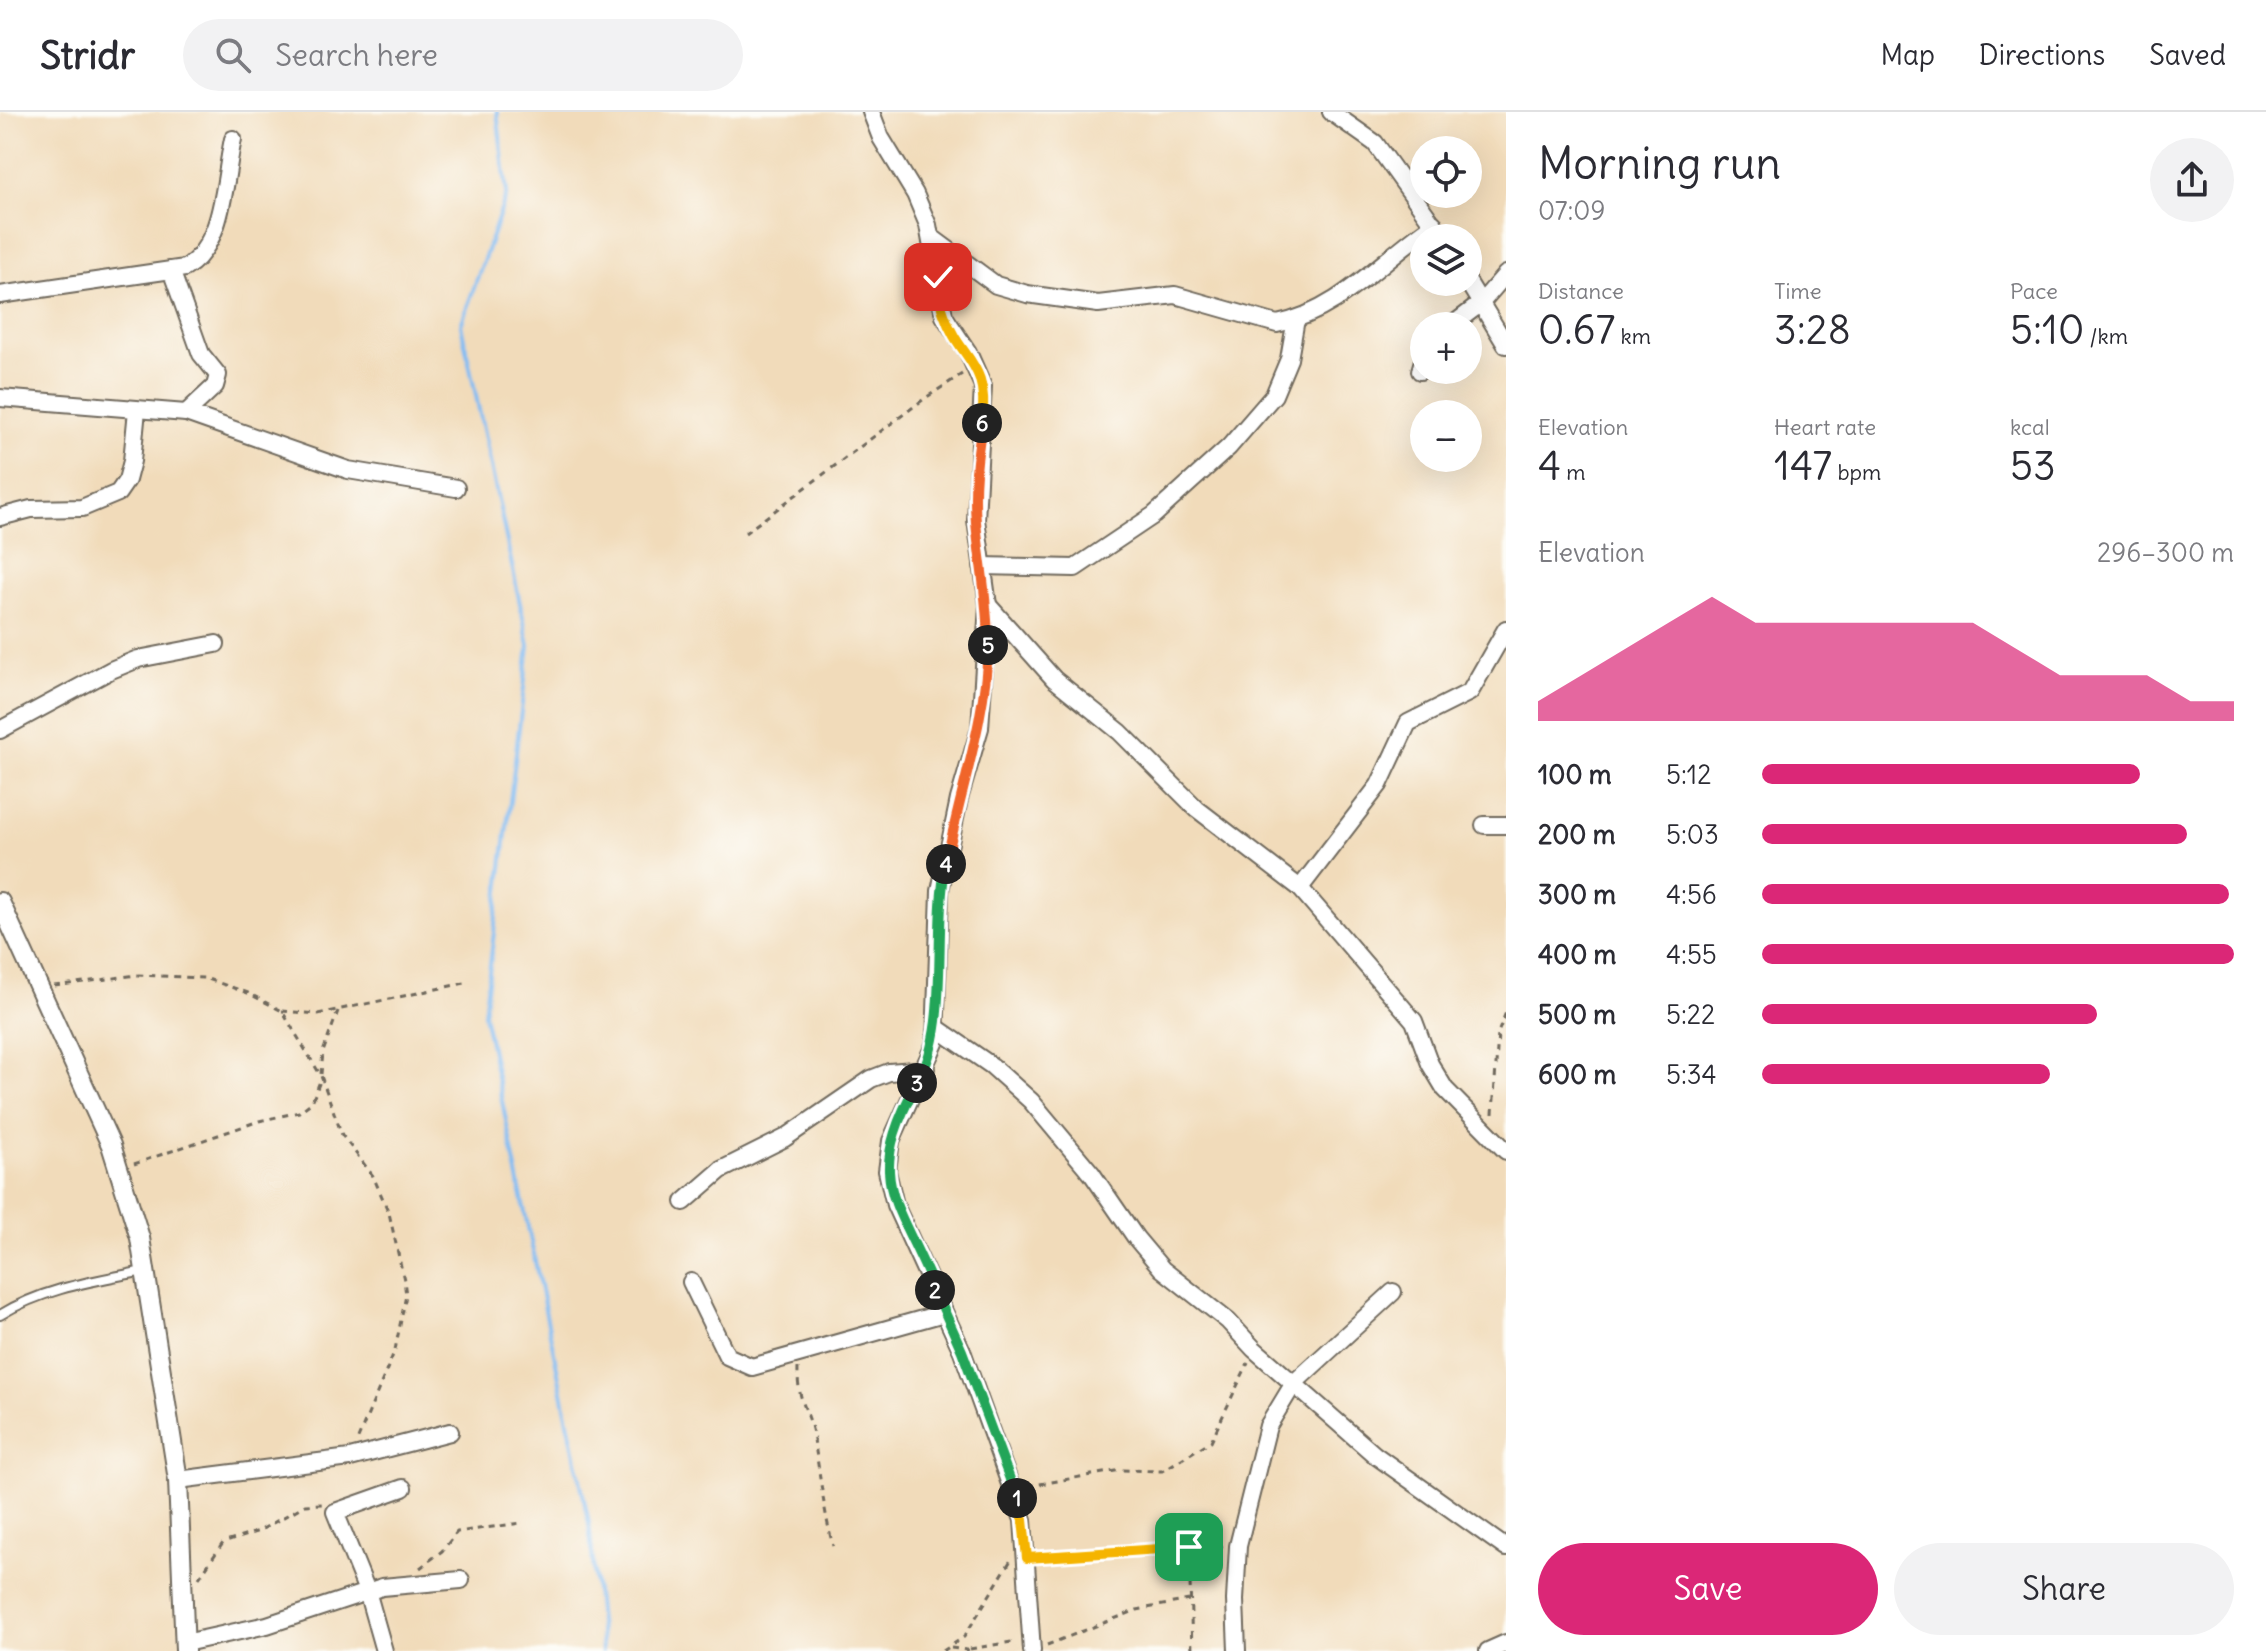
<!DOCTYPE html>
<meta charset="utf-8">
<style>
:root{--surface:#fff;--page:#f2f2f3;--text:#2b2b33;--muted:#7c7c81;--line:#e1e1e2;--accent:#db2777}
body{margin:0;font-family:Delius,sans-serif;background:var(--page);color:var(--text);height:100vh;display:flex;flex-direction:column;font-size:30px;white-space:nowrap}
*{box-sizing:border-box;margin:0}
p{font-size:26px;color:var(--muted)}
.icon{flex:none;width:44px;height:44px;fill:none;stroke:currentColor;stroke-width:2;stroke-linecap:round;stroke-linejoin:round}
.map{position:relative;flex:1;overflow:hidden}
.sheet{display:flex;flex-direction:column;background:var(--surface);width:760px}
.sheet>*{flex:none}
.controls{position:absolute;left:1410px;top:24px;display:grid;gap:16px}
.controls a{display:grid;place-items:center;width:72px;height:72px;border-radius:50%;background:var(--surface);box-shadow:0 8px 32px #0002;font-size:40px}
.pin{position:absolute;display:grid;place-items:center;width:68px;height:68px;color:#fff;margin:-34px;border-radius:16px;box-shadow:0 4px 12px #0006}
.km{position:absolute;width:40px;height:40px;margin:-20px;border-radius:50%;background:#222;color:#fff;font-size:22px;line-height:40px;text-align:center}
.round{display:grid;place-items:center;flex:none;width:84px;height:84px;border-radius:42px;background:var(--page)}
.head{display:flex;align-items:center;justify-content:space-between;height:136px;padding:0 32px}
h1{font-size:44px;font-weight:600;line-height:60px}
.metrics{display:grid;grid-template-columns:repeat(3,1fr);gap:12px;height:136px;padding:8px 32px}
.metrics div{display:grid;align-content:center}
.metrics b{font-size:40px;font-weight:600}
.metrics small{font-size:22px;font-weight:400}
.metrics p{font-size:22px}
.chart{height:224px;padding:16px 32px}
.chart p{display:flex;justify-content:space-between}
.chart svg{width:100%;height:144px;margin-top:8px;fill:var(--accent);opacity:.7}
.action{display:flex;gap:16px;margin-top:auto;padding:16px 32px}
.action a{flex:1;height:92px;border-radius:48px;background:var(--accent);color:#fff;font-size:32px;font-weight:600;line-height:92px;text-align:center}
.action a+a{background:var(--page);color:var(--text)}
ul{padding:0 32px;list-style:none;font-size:26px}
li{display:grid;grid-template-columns:128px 96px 1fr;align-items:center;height:60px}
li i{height:20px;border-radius:10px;background:var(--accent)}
header{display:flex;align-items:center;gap:48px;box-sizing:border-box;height:112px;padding:0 40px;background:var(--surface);border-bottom:2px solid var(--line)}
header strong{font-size:38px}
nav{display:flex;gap:44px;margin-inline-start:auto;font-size:28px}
.search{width:560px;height:72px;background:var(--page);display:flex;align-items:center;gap:20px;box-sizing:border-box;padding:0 28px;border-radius:44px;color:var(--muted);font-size:30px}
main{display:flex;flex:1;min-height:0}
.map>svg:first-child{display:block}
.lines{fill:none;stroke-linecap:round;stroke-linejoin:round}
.stream{stroke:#81bcf3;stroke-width:4}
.service-casing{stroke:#70695d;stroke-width:12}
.minor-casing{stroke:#70695d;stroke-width:20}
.tertiary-casing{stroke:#70695d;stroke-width:22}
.path{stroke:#70695d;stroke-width:3;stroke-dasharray:6 6;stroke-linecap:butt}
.service{stroke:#fff;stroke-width:8}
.minor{stroke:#fff;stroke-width:16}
.tertiary{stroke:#fff;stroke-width:18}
.split-1-casing{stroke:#fff;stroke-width:16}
.split-2-casing{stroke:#fff;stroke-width:16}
.split-3-casing{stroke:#fff;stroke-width:16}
.split-4-casing{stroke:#fff;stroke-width:16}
.split-5-casing{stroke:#fff;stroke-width:16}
.split-6-casing{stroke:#fff;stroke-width:16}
.split-7-casing{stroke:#fff;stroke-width:16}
.split-1{stroke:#f5b400;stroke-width:10}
.split-2{stroke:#22a559;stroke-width:10}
.split-3{stroke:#22a559;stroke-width:10}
.split-4{stroke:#22a559;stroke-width:10}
.split-5{stroke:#f0652b;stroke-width:10}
.split-6{stroke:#f0652b;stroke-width:10}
.split-7{stroke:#f5b400;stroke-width:10}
</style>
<header>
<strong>Stridr</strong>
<div class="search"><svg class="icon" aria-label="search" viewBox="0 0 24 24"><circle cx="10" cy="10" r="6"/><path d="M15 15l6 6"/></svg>Search here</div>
<nav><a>Map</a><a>Directions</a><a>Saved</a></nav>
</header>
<main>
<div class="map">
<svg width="1506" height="1539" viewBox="0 0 1506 1539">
<rect width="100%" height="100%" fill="#fdfcf7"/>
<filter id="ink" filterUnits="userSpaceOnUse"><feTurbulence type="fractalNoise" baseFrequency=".0125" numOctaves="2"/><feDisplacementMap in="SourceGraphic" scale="16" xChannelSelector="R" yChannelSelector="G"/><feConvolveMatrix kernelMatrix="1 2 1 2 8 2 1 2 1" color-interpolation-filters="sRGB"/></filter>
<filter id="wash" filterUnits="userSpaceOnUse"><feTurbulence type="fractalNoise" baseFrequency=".006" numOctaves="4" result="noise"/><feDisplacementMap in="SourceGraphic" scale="32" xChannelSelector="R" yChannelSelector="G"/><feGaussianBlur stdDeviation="1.8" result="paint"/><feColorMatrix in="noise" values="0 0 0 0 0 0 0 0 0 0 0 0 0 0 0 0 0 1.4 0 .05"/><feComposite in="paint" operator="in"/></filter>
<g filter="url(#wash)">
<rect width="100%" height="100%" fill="#f1dbba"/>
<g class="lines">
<polyline class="stream" points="497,0 507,81 461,213 529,534 484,902 589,1411 602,1539"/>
</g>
</g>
<g filter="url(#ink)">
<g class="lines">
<defs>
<path id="service" d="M0,1203C44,1176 94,1169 144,1159"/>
<g id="minor">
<polyline points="871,0 881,26 915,82 928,113 944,204 968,240 983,274 976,408 988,493 980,616 959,687 940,779 935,931 891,1029 887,1059 895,1093 962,1239 1023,1408 1032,1539"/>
<polyline points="1331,0 1375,31 1443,126"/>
<path d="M931,125L996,173L1027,182L1098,192L1175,183L1277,212C1341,199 1381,147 1434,112"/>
<polyline points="171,158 201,242 218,263 215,274 186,301"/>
<polyline points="1468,170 1506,233"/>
<path d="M0,183L185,156C224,133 224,69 233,27"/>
<polyline points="1451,214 1480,192 1506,162"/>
<polyline points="1420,259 1424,245"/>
<polyline points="0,286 186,301 348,358 456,376"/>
<polyline points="0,405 31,397 82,396 118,381 127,368 132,349 137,298"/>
<polyline points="982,454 1075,456 1154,403 1229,335 1274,283 1289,247 1296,207"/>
<polyline points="988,493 1054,567 1120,620 1197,697 1300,776 1414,909 1430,952 1445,977 1506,1039"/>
<polyline points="0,618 111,558 138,547 216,532"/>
<polyline points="1484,713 1506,713"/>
<polyline points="1300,776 1379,673 1408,611 1470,580 1506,517"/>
<polyline points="937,916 992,954 1031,989 1092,1062 1136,1126 1162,1157 1228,1209 1254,1237 1375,1343 1506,1436"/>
<polyline points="684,1090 721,1058 785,1026 871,967 889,960 926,957"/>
<polyline points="691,1170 727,1244 752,1255 944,1201"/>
<polyline points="178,1368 350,1346 450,1320"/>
<polyline points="185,1531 267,1513 382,1475 461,1468"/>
<polyline points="384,1539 367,1479 335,1400 403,1376"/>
<polyline points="1237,1539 1235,1488 1238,1434 1268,1314 1294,1271 1393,1180"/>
<polyline points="1488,1539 1506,1531"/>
</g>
<polyline id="tertiary" points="0,790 111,1033 140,1126 178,1368 185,1539"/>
</defs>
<use href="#service" class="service-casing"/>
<use href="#minor" class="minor-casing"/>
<use href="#tertiary" class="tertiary-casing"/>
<g class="path">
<polyline points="745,421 924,287 962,262"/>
<polyline points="54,874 137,863 205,866 248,881 282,899 321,964 342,1023 373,1064 389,1101 404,1168 406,1183 395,1238 357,1329"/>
<polyline points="282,899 318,902 465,871"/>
<polyline points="321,962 323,940 338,899"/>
<polyline points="1493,1002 1498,921 1506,900"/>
<polyline points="134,1052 259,1009 299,1000 312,990 320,969"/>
<path d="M798,1256C797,1290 808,1295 813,1322C820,1360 823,1396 833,1434"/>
<polyline points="1028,1374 1121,1358 1162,1359 1211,1329 1248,1251"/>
<polyline points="1189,1435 1192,1539"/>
<polyline points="1039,1445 1223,1435"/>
<polyline points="420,1456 442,1439 457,1420 521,1411"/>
<polyline points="199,1466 223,1431 259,1419 305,1393 322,1392"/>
<polyline points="1047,1533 1137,1498 1189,1488"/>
<polyline points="951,1536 974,1539"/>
<polyline points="970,1537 1017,1529"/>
<polyline points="943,1539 964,1525 1011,1448"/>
</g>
<use href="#service" class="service"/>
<use href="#minor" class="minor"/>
<use href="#tertiary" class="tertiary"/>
</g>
</g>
<g class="lines" filter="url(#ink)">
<defs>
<polyline id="split-1" points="1017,1386 1023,1408 1027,1446 1189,1435"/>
<polyline id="split-2" points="935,1178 962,1239 1017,1386"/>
<path id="split-3" d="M917,971C863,1071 897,1085 935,1178"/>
<path id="split-4" d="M917,971C951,915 932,820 946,752"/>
<path id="split-5" d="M946,752C960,678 986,609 988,533"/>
<path id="split-6" d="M982,311C977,344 973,377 976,410C980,452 988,491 988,533"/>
<path id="split-7" d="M938,165C939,177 939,190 944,202C960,249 990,248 982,311"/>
</defs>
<use href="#split-1" class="split-1-casing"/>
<use href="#split-2" class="split-2-casing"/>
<use href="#split-3" class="split-3-casing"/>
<use href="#split-4" class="split-4-casing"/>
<use href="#split-5" class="split-5-casing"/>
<use href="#split-6" class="split-6-casing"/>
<use href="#split-7" class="split-7-casing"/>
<use href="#split-1" class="split-1"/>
<use href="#split-2" class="split-2"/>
<use href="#split-3" class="split-3"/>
<use href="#split-4" class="split-4"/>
<use href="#split-5" class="split-5"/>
<use href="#split-6" class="split-6"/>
<use href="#split-7" class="split-7"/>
</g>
</svg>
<div class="controls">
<a><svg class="icon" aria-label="locate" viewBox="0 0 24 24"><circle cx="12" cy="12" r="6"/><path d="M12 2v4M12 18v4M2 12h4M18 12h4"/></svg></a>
<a><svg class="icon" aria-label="layers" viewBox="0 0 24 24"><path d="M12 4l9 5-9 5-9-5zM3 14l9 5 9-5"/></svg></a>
<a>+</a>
<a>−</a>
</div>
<div class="pin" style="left:1189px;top:1435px;background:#1e9e55"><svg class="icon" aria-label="arrive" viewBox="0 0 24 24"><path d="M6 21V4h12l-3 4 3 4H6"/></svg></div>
<div class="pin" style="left:938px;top:165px;background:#d93025"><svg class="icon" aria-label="check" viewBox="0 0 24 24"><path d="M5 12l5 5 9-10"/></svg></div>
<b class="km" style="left:1017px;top:1386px">1</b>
<b class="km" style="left:935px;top:1178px">2</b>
<b class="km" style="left:917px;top:971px">3</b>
<b class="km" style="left:946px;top:752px">4</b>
<b class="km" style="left:988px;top:533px">5</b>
<b class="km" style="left:982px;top:311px">6</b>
</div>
<section class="sheet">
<div class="head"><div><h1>Morning run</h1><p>07:09</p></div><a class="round"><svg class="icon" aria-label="share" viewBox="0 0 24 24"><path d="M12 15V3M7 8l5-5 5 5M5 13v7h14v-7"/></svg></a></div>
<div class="metrics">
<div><p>Distance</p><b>0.67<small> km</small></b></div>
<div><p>Time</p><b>3:28</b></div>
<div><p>Pace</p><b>5:10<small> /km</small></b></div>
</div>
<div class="metrics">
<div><p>Elevation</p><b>4<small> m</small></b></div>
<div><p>Heart rate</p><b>147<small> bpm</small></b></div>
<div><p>kcal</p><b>53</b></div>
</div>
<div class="chart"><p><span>Elevation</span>296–300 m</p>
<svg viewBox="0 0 160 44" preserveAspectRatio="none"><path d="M0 44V38L10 30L20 22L30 14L40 6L50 14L60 14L70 14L80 14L90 14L100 14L110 22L120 30L130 30L140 30L150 38L160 38V44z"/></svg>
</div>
<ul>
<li><b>100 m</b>5:12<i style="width:80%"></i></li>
<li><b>200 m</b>5:03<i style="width:90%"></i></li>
<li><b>300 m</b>4:56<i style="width:99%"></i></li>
<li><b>400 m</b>4:55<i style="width:100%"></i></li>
<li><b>500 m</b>5:22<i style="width:71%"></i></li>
<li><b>600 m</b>5:34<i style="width:61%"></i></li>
</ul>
<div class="action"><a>Save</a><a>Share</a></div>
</section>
</main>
